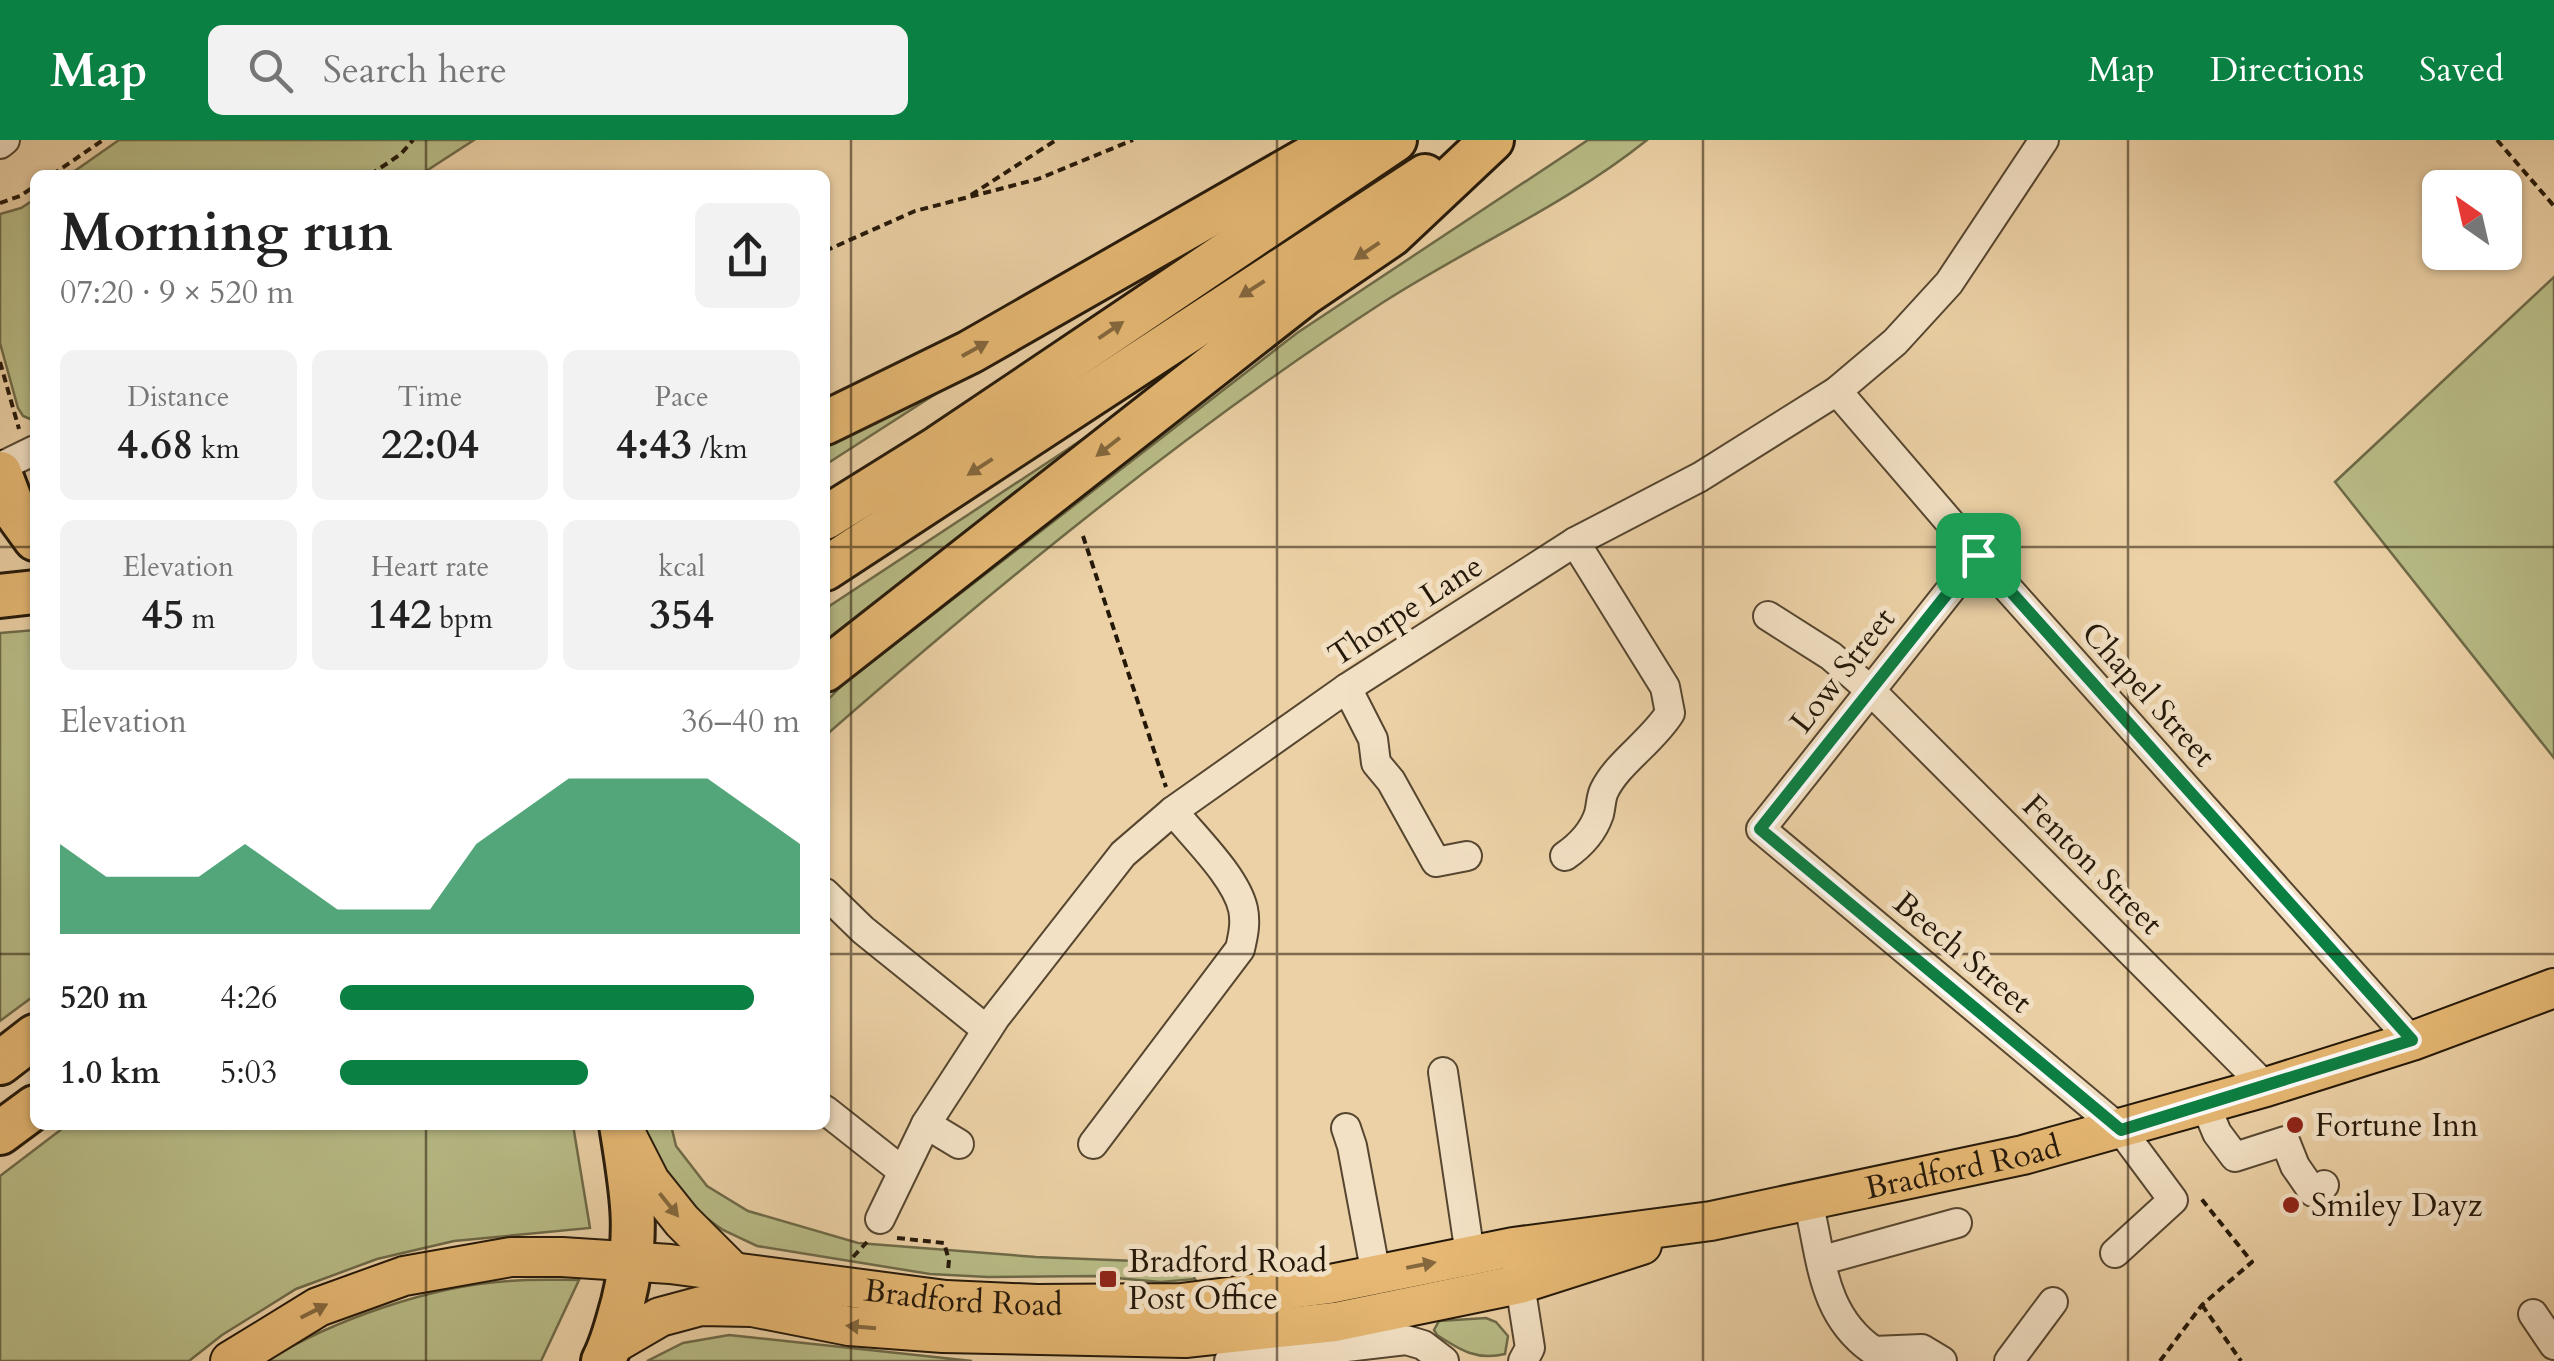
<!DOCTYPE html>
<meta charset="utf-8">
<style>
:root{--surface:#fff;--page:#f2f2f2;--text:#222;--muted:#767676;--accent:#0b8043}
body{margin:0;font-family:Cardo,serif;background:var(--page);color:var(--text);height:100vh;display:flex;flex-direction:column;font-size:38px;white-space:nowrap}
*{box-sizing:border-box;margin:0}
p{font-size:32px;color:var(--muted)}
.icon{flex:none;width:55px;height:55px;fill:none;stroke:currentColor;stroke-width:2;stroke-linecap:round;stroke-linejoin:round}
.map{position:relative;flex:1;overflow:hidden}
.sheet{position:absolute;left:30px;top:30px;width:800px;height:960px;display:flex;flex-direction:column;background:var(--surface);border-radius:15px;box-shadow:0 2px 8px #0004}
.sheet>*{flex:none}
.needle{width:65px;rotate:326deg}
.tools{position:absolute;left:2422px;top:30px;display:grid;gap:20px}
.tools a{display:grid;place-items:center;width:100px;height:100px;border-radius:15px;background:var(--surface);box-shadow:0 2px 8px #0004;font-size:50px}
.pin{position:absolute;display:grid;place-items:center;width:85px;height:85px;color:#fff;margin:-42px;border-radius:20px;box-shadow:0 5px 15px #0006}
.round{display:grid;place-items:center;flex:none;width:105px;height:105px;border-radius:15px;background:var(--page)}
.overview{display:flex;align-items:center;justify-content:space-between;height:170px;padding:0 30px}
h1{font-size:55px;font-weight:800;line-height:75px}
.stats{display:grid;grid-template-columns:repeat(3,1fr);gap:15px;height:170px;padding:10px 30px}
.stats div{display:grid;align-content:center;border-radius:15px;background:var(--page);text-align:center}
.stats b{font-size:42px;font-weight:800}
.stats small{font-size:28px;font-weight:400}
.stats p{font-size:28px}
.chart{height:280px;padding:20px 30px}
.chart p{display:flex;justify-content:space-between}
.chart svg{width:100%;height:180px;margin-top:10px;fill:var(--accent);opacity:.7}
ul{padding:0 30px;list-style:none;font-size:32px}
li{display:grid;grid-template-columns:160px 120px 1fr;align-items:center;height:75px}
li i{height:25px;border-radius:12px;background:var(--accent)}
header{display:flex;align-items:center;gap:60px;box-sizing:border-box;height:140px;padding:0 50px;background:var(--accent);color:#fff}
header strong{font-size:48px}
nav{display:flex;gap:55px;margin-inline-start:auto;font-size:35px}
.search{width:700px;height:90px;background:var(--page);display:flex;align-items:center;gap:25px;box-sizing:border-box;padding:0 35px;border-radius:15px;color:var(--muted);font-size:38px}
.map>svg:first-child{display:block}
.green{fill:#b8bc87;stroke:#6e6a48;stroke-width:2.5}
.lines{fill:none;stroke-linecap:round;stroke-linejoin:round}
.minor-casing{stroke:#564630;stroke-width:32}
.major-casing{stroke:#241809;stroke-width:42}
.highway-casing{stroke:#241809;stroke-width:48}
.path{stroke:#241809;stroke-width:4;stroke-dasharray:8 5;stroke-linecap:butt}
.minor{stroke:#f3e1c5;stroke-width:28}
.major{stroke:#e6b873;stroke-width:38}
.highway{stroke:#e6b873;stroke-width:42}
.oneway{fill:#85683e}
.route-casing{stroke:#fff;stroke-width:20}
.route{stroke:#0b8043;stroke-width:12}
.grid{fill:none;stroke:#241809;stroke-width:2.5;stroke-opacity:0.55}
.poi-dot{fill:#8f2418;stroke:#f3e1c5;stroke-width:4}
.labels{text-anchor:middle;stroke-width:10;stroke-linejoin:round;paint-order:stroke}
.street-label{font-size:32px;fill:#241809;stroke:#f3e1c5}
.poi-label{font-size:32px;fill:#241809;stroke:#f3e1c5;text-anchor:start}
</style>
<header>
<strong>Map</strong>
<div class="search"><svg class="icon" aria-label="search" viewBox="0 0 24 24"><circle cx="10" cy="10" r="6"/><path d="M15 15l6 6"/></svg>Search here</div>
<nav><a>Map</a><a>Directions</a><a>Saved</a></nav>
</header>
<div class="map">
<svg width="2554" height="1221" viewBox="0 0 2554 1221">
<rect width="100%" height="100%" fill="#ecd1a6"/>
<filter id="stains"><feTurbulence type="fractalNoise" baseFrequency=".002" numOctaves="4"/><feColorMatrix values="0 0 0 0 .2 0 0 0 0 .09 0 0 0 0 .02 0 0 0 .5 -.17"/></filter>
<radialGradient id="worn" r=".72"><stop offset=".6" stop-color="#630" stop-opacity="0"/><stop offset="1" stop-color="#630" stop-opacity=".3"/></radialGradient>
<g class="green">
<polygon points="119,0 474,0 420,35 69,35"/>
<path d="M1588,0H1647C1566,65 1469,107 1382,163C1188,289 999,444 825,596V563L842,545L1297,193Z"/>
<polygon points="35,59 35,281 23,276 18,268 0,203 0,74 21,68"/>
<polygon points="2554,137 2554,618 2335,342"/>
<polygon points="990,219 825,325 825,298"/>
<polygon points="1124,272 825,509 825,469"/>
<polygon points="35,490 35,855 0,881 0,493"/>
<polygon points="67,985 573,985 590,1088 454,1101 377,1119 296,1149 222,1195 189,1221 0,1221 0,1036"/>
<polygon points="643,985 671,985 676,1006 707,1046 748,1071 858,1103 1036,1117 1186,1123 1195,1139 1161,1142 1094,1136 988,1137 930,1134 757,1106 723,1090 698,1072 665,1032"/>
<path d="M579,1140L541,1221H266C333,1180 430,1146 509,1141C532,1139 555,1140 579,1140Z"/>
<path d="M1486,1178L1496,1182L1508,1196L1505,1214C1477,1221 1460,1210 1437,1195L1434,1190L1439,1181Z"/>
<polygon points="729,1195 972,1221 647,1221 683,1203"/>
</g>
<g class="lines">
<defs>
<g id="minor">
<polyline points="0,4 5,0"/>
<polyline points="1837,251 1978,415 2412,901"/>
<polyline points="0,327 35,310"/>
<polyline points="1978,415 1761,689 2121,990 2173,1060 2115,1113"/>
<polyline points="1768,476 1831,516 1871,551 2266,947"/>
<polyline points="1347,548 1373,599 1376,623 1391,641 1436,722 1467,716"/>
<path d="M1565,716C1581,705 1593,692 1599,674C1601,666 1601,657 1604,651C1617,623 1652,602 1670,573L1665,547L1575,402"/>
<polyline points="825,753 863,790 987,890"/>
<polyline points="1443,932 1470,1115"/>
<polyline points="2205,964 2217,993 2235,1017 2285,1001 2295,1026 2313,1052 2324,1045"/>
<polyline points="825,970 901,1030"/>
<polyline points="926,984 959,1004"/>
<polyline points="1346,988 1352,1006 1376,1135"/>
<path d="M1093,1004L1240,809C1243,796 1246,783 1243,769C1236,737 1194,697 1173,671"/>
<path d="M1808,1061C1822,1118 1821,1175 1874,1211L1922,1209L1942,1221"/>
<polyline points="880,1079 926,984 995,878 1123,714 1173,671 1347,548 1575,402 1700,337 1837,251 1895,202 1949,143 2044,0"/>
<polyline points="1823,1120 1957,1083"/>
<polyline points="1517,1125 1530,1208 1523,1221"/>
<polyline points="2533,1174 2554,1205"/>
<polyline points="1229,1221 1406,1200 1423,1205 1444,1221"/>
<polyline points="2009,1221 2053,1162"/>
</g>
<g id="major">
<polyline points="628,998 650,1041 682,1081 734,1133"/>
<polyline points="612,1205 660,1177 701,1166 752,1167 849,1186 943,1193 1185,1198 1335,1182 1520,1144 1642,1105"/>
<path id="s1" d="M230,1221L318,1167L404,1136L511,1117H562L670,1124L946,1160L1037,1164L1181,1163L1330,1144L1513,1107L1711,1081L2023,1015L2266,947L2412,901L2554,848"/>
</g>
<g id="highway">
<polyline points="825,283 970,212 1309,18 1346,0"/>
<polyline points="0,333 14,370 35,399"/>
<polyline points="825,378 939,307 1395,0"/>
<polyline points="825,429 1425,36"/>
<polyline points="0,456 35,452"/>
<polyline points="825,530 1303,155 1391,95 1492,0"/>
<polyline points="0,923 35,896"/>
<polyline points="0,993 35,967"/>
<path d="M603,1221C613,1202 617,1183 623,1162C640,1092 632,1054 621,985"/>
</g>
</defs>
<use href="#minor" class="minor-casing"/>
<use href="#major" class="major-casing"/>
<use href="#highway" class="highway-casing"/>
<g class="path">
<polyline points="2497,0 2554,66"/>
<polyline points="52,35 103,0"/>
<polyline points="370,35 401,14 413,0"/>
<polyline points="971,55 1056,0"/>
<polyline points="0,63 20,56 35,46"/>
<polyline points="825,111 915,71 1038,39 1133,0"/>
<polyline points="0,222 19,289"/>
<polyline points="1083,396 1166,647"/>
<polyline points="897,1098 944,1103 949,1120 948,1130"/>
<polyline points="853,1117 867,1102"/>
<polyline points="2202,1165 2241,1221"/>
<polyline points="2160,1221 2202,1165 2252,1122 2199,1056"/>
</g>
<use href="#minor" class="minor"/>
<use href="#major" class="major"/>
<use href="#highway" class="highway"/>
</g>
<defs><path id="oneway-solid" d="M-6-.8H1V-3.2L6.5 0L1 3.2V.8H-6Z" transform="scale(2.5)"/></defs>
<g class="oneway">
<use href="#oneway-solid" transform="translate(1367 111) rotate(146)"/>
<use href="#oneway-solid" transform="translate(1252 149) rotate(147)"/>
<use href="#oneway-solid" transform="translate(1111 190) rotate(-34)"/>
<use href="#oneway-solid" transform="translate(975 209) rotate(-29)"/>
<use href="#oneway-solid" transform="translate(1108 307) rotate(142)"/>
<use href="#oneway-solid" transform="translate(980 327) rotate(147)"/>
<use href="#oneway-solid" transform="translate(669 1065) rotate(51)"/>
<use href="#oneway-solid" transform="translate(1421 1125) rotate(-11)"/>
<use href="#oneway-solid" transform="translate(314 1171) rotate(-27)"/>
<use href="#oneway-solid" transform="translate(861 1187) rotate(-175)"/>
</g>
<g class="lines">
<defs>
<polygon id="route" points="1978,415 2412,900 2121,990 1760,689"/>
</defs>
<use href="#route" class="route-casing"/>
<use href="#route" class="route"/>
</g>
<path class="grid" d="M426,0V35M851,0V1221M1277,0V1221M1703,0V1221M2128,0V1221M0,407H35M825,407H2554M0,814H35M825,814H2554M426,985V1221"/>
<g class="poi-dot">
<circle cx="2295" cy="985" r="10"/>
<circle cx="2291" cy="1065" r="10"/>
<rect x="1098" y="1129" width="20" height="20" rx="5"/>
</g>
<g class="labels">
<g class="street-label">
<text transform="translate(1405 470) rotate(-33)" y="11">Thorpe Lane</text>
<text transform="translate(1842 530) rotate(-52)" y="11">Low Street</text>
<text transform="translate(2149 554) rotate(48)" y="11">Chapel Street</text>
<text transform="translate(2093 724) rotate(45)" y="11">Fenton Street</text>
<text transform="translate(1963 812) rotate(40)" y="11">Beech Street</text>
<text dy="11" stroke="none"><textPath href="#s1" startOffset="1770">Bradford Road</textPath></text>
<text dy="11" stroke="none"><textPath href="#s1" startOffset="758">Bradford Road</textPath></text>
</g>
<g class="poi-label">
<text x="2315" y="996">Fortune Inn</text>
<text x="2311" y="1076">Smiley Dayz</text>
<text x="1128" y="1132">Bradford Road<tspan x="1128" dy="37">Post Office</tspan></text>
</g>
</g>
<rect width="100%" height="100%" filter="url(#stains)"/>
<rect width="100%" height="100%" fill="url(#worn)"/>
</svg>
<div class="tools">
<a><svg class="needle" viewBox="-14 -14 28 28"><path d="M0-13l5 13h-10z" fill="#e53935"/><path d="M0 13l5-13h-10z" fill="#767676"/></svg></a>
</div>
<div class="pin" style="left:1978px;top:415px;background:#1e9e55"><svg class="icon" aria-label="arrive" viewBox="0 0 24 24"><path d="M6 21V4h12l-3 4 3 4H6"/></svg></div>
<section class="sheet">
<div class="overview"><div><h1>Morning run</h1><p>07:20 · 9 × 520 m</p></div><a class="round"><svg class="icon" aria-label="share" viewBox="0 0 24 24"><path d="M12 15V3M7 8l5-5 5 5M5 13v7h14v-7"/></svg></a></div>
<div class="stats">
<div><p>Distance</p><b>4.68<small> km</small></b></div>
<div><p>Time</p><b>22:04</b></div>
<div><p>Pace</p><b>4:43<small> /km</small></b></div>
</div>
<div class="stats">
<div><p>Elevation</p><b>45<small> m</small></b></div>
<div><p>Heart rate</p><b>142<small> bpm</small></b></div>
<div><p>kcal</p><b>354</b></div>
</div>
<div class="chart"><p><span>Elevation</span>36–40 m</p>
<svg viewBox="0 0 160 44" preserveAspectRatio="none"><path d="M0 44V22L10 30L20 30L30 30L40 22L50 30L60 38L70 38L80 38L90 22L100 14L110 6L120 6L130 6L140 6L150 14L160 22V44z"/></svg>
</div>
<ul>
<li><b>520 m</b>4:26<i style="width:90%"></i></li>
<li><b>1.0 km</b>5:03<i style="width:54%"></i></li>
</ul>
</section>
</div>
